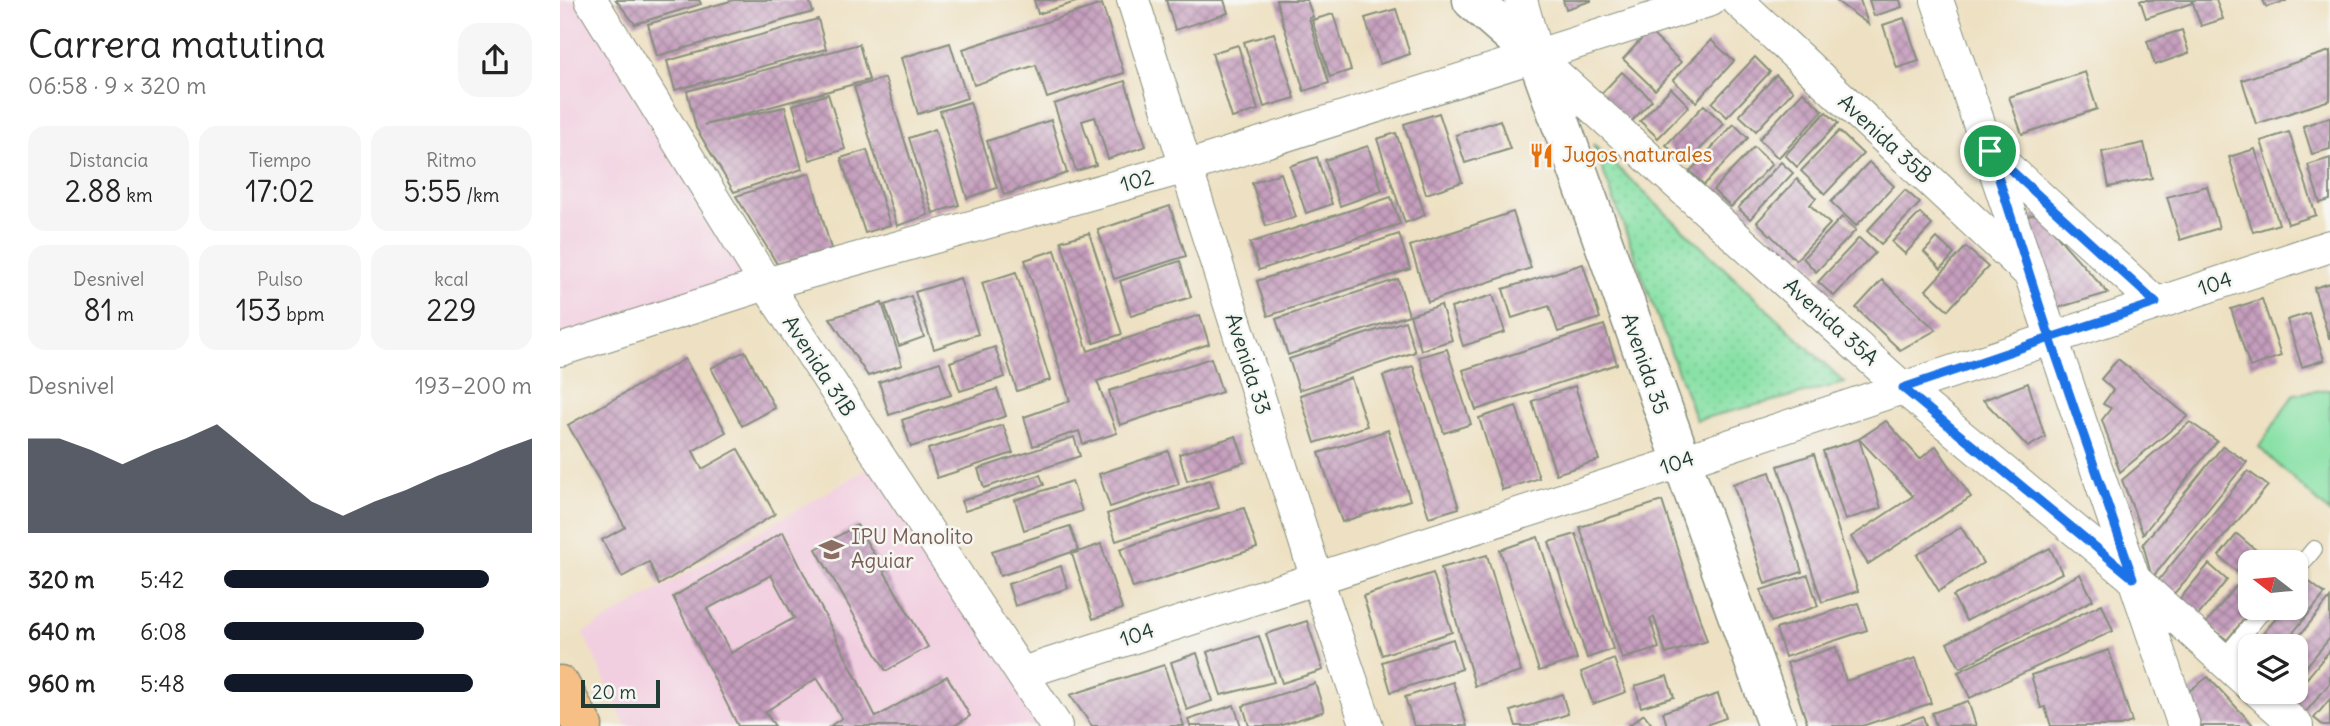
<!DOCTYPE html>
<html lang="es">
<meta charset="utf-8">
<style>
:root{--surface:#fff;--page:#f6f6f6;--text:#222;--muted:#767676;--accent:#111827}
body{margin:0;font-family:Delius,sans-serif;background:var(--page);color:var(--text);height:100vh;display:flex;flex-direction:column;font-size:26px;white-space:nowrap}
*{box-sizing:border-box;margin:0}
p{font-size:23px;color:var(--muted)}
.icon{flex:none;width:38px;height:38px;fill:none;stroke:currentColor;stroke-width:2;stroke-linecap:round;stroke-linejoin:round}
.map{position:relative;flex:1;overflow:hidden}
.sheet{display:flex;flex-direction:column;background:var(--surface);width:560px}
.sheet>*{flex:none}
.needle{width:46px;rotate:286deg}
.fabs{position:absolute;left:1678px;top:550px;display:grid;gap:14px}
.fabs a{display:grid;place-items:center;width:70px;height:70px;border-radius:14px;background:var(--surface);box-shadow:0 2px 5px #0004;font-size:35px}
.scale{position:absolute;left:21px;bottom:18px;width:79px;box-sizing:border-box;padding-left:7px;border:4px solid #1f3d34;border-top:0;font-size:19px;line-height:24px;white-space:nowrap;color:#1f3d34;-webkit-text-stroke:5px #f6f6f2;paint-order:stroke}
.pin{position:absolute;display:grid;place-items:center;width:60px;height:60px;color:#fff;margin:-30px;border:4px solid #fff;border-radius:50%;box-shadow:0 2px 7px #0007}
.round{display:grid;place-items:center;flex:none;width:74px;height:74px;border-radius:21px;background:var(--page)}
.summary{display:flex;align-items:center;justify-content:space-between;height:119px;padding:0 28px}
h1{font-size:38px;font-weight:600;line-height:52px}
.metrics{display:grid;grid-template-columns:repeat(3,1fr);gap:10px;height:119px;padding:7px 28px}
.metrics div{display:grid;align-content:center;border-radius:18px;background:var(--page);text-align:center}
.metrics b{font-size:30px;font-weight:600}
.metrics small{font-size:19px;font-weight:400}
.metrics p{font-size:19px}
.chart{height:196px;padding:14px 28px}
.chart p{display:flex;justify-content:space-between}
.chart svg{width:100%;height:126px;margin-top:7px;fill:var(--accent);opacity:.7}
ul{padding:0 28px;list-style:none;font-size:23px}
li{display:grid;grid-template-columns:112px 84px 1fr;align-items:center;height:52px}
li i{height:18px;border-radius:9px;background:var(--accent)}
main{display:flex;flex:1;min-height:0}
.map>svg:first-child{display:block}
.built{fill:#f2cfe0}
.green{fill:#88e1a6;stroke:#548f6d;stroke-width:2}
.park{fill:url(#park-dots);stroke:#548f6d;stroke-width:2}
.building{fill:url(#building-cross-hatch);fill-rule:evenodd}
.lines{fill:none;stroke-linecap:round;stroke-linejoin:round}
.service-casing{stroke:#868f7c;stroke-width:18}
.minor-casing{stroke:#868f7c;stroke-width:34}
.tertiary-casing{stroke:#868f7c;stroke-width:41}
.primary-casing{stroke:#868f7c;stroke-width:41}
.service{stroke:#fff;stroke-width:16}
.minor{stroke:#fff;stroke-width:32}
.tertiary{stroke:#fff;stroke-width:38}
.primary{stroke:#f5bf86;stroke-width:38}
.route-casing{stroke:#fff;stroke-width:14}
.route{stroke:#1a73e8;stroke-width:9}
.labels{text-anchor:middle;stroke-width:5;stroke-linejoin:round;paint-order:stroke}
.street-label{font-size:21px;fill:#1f3d34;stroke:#f6f6f2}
.food-label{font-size:21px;fill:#c56008;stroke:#f6f6f2;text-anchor:start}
.education-label{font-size:21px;fill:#785e54;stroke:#f6f6f2;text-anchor:start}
</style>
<main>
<section class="sheet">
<div class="summary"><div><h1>Carrera matutina</h1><p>06:58 · 9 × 320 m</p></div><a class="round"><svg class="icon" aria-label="share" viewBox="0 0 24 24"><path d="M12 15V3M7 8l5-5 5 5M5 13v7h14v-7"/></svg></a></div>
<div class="metrics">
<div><p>Distancia</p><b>2.88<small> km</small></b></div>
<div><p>Tiempo</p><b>17:02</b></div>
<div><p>Ritmo</p><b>5:55<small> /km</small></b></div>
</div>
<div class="metrics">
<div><p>Desnivel</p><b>81<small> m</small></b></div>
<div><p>Pulso</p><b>153<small> bpm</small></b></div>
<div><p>kcal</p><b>229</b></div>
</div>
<div class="chart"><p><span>Desnivel</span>193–200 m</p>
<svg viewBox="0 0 160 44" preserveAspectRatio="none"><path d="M0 44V11L10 11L20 15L30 20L40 15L50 11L60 6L70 15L80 24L90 33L100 38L110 33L120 29L130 24L140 20L150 15L160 11V44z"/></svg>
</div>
<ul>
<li><b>320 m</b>5:42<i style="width:86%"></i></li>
<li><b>640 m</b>6:08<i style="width:65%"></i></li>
<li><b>960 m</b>5:48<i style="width:81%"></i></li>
</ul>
</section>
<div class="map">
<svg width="1770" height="726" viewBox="0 0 1770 726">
<defs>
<pattern id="park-dots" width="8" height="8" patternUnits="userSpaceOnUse" patternTransform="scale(1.75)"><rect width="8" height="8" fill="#88e1a6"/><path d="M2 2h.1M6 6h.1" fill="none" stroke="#75c290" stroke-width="1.8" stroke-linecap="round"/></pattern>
<pattern id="building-cross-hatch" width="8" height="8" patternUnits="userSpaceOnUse" patternTransform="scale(1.75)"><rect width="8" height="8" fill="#c69ebe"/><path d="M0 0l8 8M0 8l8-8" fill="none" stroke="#a0829b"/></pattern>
</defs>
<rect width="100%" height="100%" fill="#f6f6f2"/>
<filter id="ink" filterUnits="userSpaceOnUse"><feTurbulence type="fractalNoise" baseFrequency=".0143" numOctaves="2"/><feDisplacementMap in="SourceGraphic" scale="14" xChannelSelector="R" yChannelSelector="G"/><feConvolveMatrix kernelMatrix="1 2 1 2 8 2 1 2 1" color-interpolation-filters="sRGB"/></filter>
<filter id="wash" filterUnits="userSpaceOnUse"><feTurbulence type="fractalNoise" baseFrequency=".00686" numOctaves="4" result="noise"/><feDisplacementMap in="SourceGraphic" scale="28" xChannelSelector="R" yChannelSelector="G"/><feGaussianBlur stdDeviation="1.57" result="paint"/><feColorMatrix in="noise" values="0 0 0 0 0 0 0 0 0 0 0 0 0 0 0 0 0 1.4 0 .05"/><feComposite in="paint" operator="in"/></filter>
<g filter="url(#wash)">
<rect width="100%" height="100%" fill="#eee1c3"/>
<g class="built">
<polygon points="0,0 31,0 206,284 0,350"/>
<polygon points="314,465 491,726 66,726 23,633"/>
</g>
<polygon class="green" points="1770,389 1770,513 1699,447 1734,394"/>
<polygon class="park" points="1033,144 1285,383 1136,420"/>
<g id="blocks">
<g class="building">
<polygon points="56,0 139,0 141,4 75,24"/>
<polygon points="174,0 249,0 253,12 97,56 88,24"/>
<polygon points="474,0 519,0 519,1 478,14"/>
<polygon points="606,0 664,0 668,13 615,30"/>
<polygon points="716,0 747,0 753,17 749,18 769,83 744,91"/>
<polygon points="1003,0 1031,0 1031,1 1006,9"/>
<polygon points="1275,0 1300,0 1308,24"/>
<polygon points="1309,0 1340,0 1342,7 1314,16"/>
<polygon points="1580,0 1631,0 1632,3 1586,18"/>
<polygon points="1632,0 1656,0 1663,19 1641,26"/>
<polygon points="1703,0 1726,0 1726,1 1706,7"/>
<polygon points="542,4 564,73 487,98 476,65 414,85 403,49"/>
<polygon points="836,9 850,54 820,64 805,18"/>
<polygon points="773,14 791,70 770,77 752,20"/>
<polygon points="1344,18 1359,61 1337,68 1323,25"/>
<polygon points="258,19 266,49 115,90 107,61"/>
<polygon points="1622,30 1629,53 1595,65 1587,41"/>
<polygon points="1089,31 1121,62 1095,90 1063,59"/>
<polygon points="714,33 735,98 704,107 684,42"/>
<polygon points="1151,40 1174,61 1136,102 1113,80"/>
<polygon points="390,43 407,98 358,114 341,58"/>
<polygon points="299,44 309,80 144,125 225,107 242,169 174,192 136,128 127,91"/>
<polygon points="678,45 698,110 672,118 652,53"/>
<polygon points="1770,51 1770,100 1696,124 1682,80"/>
<polygon points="1195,57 1210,72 1167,117 1152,103"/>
<polygon points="1062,72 1092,100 1070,123 1040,95"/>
<polygon points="1525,72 1537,109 1462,134 1449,97"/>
<polygon points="1216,75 1233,91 1196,131 1179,115"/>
<polygon points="325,78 368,215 337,226 294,87"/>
<polygon points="565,81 586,146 548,159 535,117 522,121 536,165 516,171 494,104"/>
<polygon points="1111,88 1129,106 1098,138 1080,121"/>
<polygon points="1243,92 1263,111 1218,158 1199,139"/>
<polygon points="268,94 285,149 250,160 233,105"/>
<polygon points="410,102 437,188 407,198 380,111"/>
<polygon points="1144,105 1164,124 1126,164 1106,145"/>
<polygon points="1266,112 1278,123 1237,167 1225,155"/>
<polygon points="879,113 902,182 866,194 844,124"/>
<polygon points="1770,117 1770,149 1752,154 1743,126"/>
<polygon points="491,120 507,173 444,195 427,141"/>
<polygon points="940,120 950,149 905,163 896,135"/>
<polygon points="1174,124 1188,138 1144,185 1130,171"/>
<polygon points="375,129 399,205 373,213 349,138"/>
<polygon points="1279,131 1303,154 1265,194 1241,171"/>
<polygon points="1729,132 1756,215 1728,224 1701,141"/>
<polygon points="836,133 865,215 845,223 817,139"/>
<polygon points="1584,143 1592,178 1549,187 1542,152"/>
<polygon points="808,146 822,191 780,206 765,160"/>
<polygon points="1194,147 1212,164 1171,207 1153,190"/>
<polygon points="1695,149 1719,224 1693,232 1669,157"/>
<polygon points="307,150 330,225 305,233 281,158"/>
<polygon points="757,157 772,204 746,213 730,166"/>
<polygon points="1770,158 1770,200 1760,203 1748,165"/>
<polygon points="1221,162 1233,173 1190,219 1178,208"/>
<polygon points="1309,162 1334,186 1296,226 1271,202"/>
<polygon points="250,173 271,249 217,264 176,196"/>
<polygon points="721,173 736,217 706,226 692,183"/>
<polygon points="1237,179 1256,198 1250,205 1270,224 1236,260 1197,222"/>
<polygon points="1647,186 1659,228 1620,240 1607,197"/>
<polygon points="1345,190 1360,203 1321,244 1307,231"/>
<polygon points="831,197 840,224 699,270 690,243"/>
<polygon points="610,206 626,256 554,279 538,230"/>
<polygon points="953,212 971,268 868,302 850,246"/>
<polygon points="1360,213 1372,225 1345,254 1332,242"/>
<polygon points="1479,213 1505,245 1548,293 1497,308 1465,217"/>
<polygon points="1282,217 1296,230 1256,272 1243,258"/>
<polygon points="529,233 562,334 534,343 501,241"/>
<polygon points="839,234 850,269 708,316 697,281"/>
<polygon points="1299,238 1315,253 1274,296 1258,282"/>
<polygon points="1377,238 1394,254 1381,269 1364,252"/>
<polygon points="1406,247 1428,267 1388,310 1366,290"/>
<polygon points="495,250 528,351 640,315 649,344 537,381 557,433 523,444 519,431 473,446 464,417 510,401 465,260"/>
<polygon points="620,261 631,297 571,316 560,281"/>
<polygon points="1023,264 1040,318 998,332 989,306 952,318 943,289"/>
<polygon points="456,272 490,380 457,391 422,283"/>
<polygon points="400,278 418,334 374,349 355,292"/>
<polygon points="838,279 849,315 728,355 716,319"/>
<polygon points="1322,280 1376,330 1340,350 1296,308"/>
<polygon points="1770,283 1770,338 1769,338 1754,288"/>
<polygon points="933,295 945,332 903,346 891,308"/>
<polygon points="351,296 364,337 339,346 325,305"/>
<polygon points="1702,299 1721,356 1690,367 1671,309"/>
<polygon points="322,303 342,365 308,376 270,318"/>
<polygon points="881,305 892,340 861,350 850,315"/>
<polygon points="1749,313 1764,360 1742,367 1727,320"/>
<polygon points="845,321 855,352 739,390 729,359"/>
<polygon points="1044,325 1057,364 916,410 903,370"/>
<polygon points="435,347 445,377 400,391 390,362"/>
<polygon points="887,349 911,424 884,433 859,357"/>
<polygon points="185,351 215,408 182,426 151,368"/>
<polygon points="651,358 662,392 560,425 549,391"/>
<polygon points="125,359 166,432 133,451 142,469 178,449 215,514 99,585 89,562 62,577 42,540 65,527 8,425"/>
<polygon points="1558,359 1628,416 1560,472 1542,420 1551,408 1543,404 1553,390 1541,379"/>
<polygon points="380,362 391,395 329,415 319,382"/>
<polygon points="853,366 899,508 869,517 823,376"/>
<polygon points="791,378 807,426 755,443 740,395"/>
<polygon points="1468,383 1485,437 1468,447 1423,400"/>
<polygon points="1015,386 1039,460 996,474 972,401"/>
<polygon points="437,389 446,416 351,447 342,420"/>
<polygon points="956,406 979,478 942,490 919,418"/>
<polygon points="1326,421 1360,459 1376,446 1411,497 1308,564 1291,537 1353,496 1299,439"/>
<polygon points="1630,422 1657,441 1583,534 1562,480"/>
<polygon points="443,425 453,453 377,478 368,449"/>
<polygon points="828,430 850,500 782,522 759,453"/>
<polygon points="676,436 685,462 627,481 619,454"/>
<polygon points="514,437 520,456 424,488 418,469"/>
<polygon points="1299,439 1321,508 1285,520 1263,451"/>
<polygon points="1663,446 1687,462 1592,578 1583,544"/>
<polygon points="608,451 619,484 550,507 539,474"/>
<polygon points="1254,454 1298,591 1262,602 1218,466"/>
<polygon points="1688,471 1708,486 1612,596 1596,583"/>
<polygon points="1210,472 1242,572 1205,584 1173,484"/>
<polygon points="480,475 484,485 405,511 401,501"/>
<polygon points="650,480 659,508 556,541 547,514"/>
<polygon points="512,481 522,511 464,530 455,500"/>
<polygon points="1102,501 1147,641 1106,654 1094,617 1090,619 1099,648 1062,659 1020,527"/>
<polygon points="684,508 697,548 573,588 560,549"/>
<polygon points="297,525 368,647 326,671 256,549"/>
<polygon points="510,526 518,550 440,576 432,551"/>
<polygon points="1401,527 1423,563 1379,591 1357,555"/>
<path d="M223,532L316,717L387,676L410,716L394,726H270L282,718L257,678L205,712L215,726H178L113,597ZM211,575L234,618L171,653L147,609Z"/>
<polygon points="1016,534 1053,649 1027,658 989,542"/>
<polygon points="1677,534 1710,562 1690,562 1690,583 1659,556"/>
<polygon points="978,537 1017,659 979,671 940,550"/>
<polygon points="541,544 562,609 533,619 512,554"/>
<polygon points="1490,548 1502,573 1406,621 1393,596"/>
<polygon points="927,555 961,672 915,686 881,568"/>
<polygon points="1649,564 1667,580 1637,617 1618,601"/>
<polygon points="501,566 508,588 455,606 448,584"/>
<polygon points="873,573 892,632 822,655 803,596"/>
<polygon points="1520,574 1533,600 1400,668 1387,643"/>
<polygon points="1248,575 1258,606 1211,622 1201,590"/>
<polygon points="1747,580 1765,594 1722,646 1693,646 1725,607 1736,607 1736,593"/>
<polygon points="1677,585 1690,597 1690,607 1694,607 1667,640 1646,623"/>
<polygon points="1770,598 1770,638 1736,679 1736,646 1731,646"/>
<polygon points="1298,603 1307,630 1225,657 1216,629"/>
<polygon points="1542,604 1553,631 1410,698 1398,672"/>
<polygon points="747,621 763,670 722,683 706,634"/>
<polygon points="699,636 714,682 661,695 647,652"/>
<polygon points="893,639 902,669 831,692 822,662"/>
<polygon points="1276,647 1286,681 1356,658 1371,703 1302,726 1248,726 1227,663"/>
<polygon points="1549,650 1572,722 1560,726 1491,726 1485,707 1481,708 1471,675"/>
<polygon points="1770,650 1770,683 1745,713 1729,700"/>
<polygon points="637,653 652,701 627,710 611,662"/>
<polygon points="1054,659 1066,692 1033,704 1021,672"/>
<polygon points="604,665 624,726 532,726 510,695"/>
<polygon points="1107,676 1114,697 1081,707 1075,686"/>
<polygon points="1648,677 1694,726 1641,726 1629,691"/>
<polygon points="893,682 907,726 854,726 845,697"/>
<polygon points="755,683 764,711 719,726 689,726 683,706"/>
<polygon points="1002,694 1008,714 971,726 956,726 951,711"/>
<polygon points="1158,694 1166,718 1143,726 1107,726 1103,712"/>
<polygon points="1770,699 1770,726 1764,726 1754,718"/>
<polygon points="1408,701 1416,726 1376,726 1372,713"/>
<polygon points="674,705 681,726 630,726 628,720"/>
<polygon points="1084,714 1093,726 1068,726"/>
<polygon points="1363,716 1366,726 1336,726"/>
</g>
</g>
</g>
<g filter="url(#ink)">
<use href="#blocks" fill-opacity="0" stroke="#868f7c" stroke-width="2"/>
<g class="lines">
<defs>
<g id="service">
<polyline points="1736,571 1754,549"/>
<polyline points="1662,660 1706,607"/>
</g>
<g id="minor">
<polyline points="31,0 206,284 496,726"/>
<polyline points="573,0 756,576 807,726"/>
<polyline points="961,0 977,57 1343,388 1573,578 1690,685"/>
<polyline points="1177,0 1470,274"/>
<polyline points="1377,0 1624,726"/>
<polyline points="1432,153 1596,303"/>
<polyline points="0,350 206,284 626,167 1151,0"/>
<polyline points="462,673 1120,462 1770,246"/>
<polyline points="1698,691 1737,726"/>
</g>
<polyline id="tertiary" points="912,0 977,57 1217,726"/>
<polyline id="primary" points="0,685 23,726"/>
</defs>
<use href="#service" class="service-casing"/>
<use href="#minor" class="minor-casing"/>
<use href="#tertiary" class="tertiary-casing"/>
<use href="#primary" class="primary-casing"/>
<use href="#service" class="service"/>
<use href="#minor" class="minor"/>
<use href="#tertiary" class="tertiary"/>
<use href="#primary" class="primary"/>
</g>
</g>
<g class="lines" filter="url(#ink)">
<defs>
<polyline id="route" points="1430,151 1490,338 1343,388 1573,578 1490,338 1596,303 1430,151"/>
</defs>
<use href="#route" class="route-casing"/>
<use href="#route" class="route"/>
</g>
<defs>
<symbol id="restaurant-bare" viewBox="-9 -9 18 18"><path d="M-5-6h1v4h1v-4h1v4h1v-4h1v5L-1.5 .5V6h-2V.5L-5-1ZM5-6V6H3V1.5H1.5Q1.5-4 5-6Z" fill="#e8710a" stroke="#f6f6f2" stroke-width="2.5" paint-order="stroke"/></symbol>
<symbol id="school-bare" viewBox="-9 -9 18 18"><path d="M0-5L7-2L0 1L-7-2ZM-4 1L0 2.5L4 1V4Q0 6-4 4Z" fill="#8d6e63" stroke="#f6f6f2" stroke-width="2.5" paint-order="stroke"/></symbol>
</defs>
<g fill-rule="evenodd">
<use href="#restaurant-bare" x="964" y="138" width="35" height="35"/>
<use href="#school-bare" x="254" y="532" width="35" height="35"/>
</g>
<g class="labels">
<g class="street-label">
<text transform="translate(1325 139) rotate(43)" y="7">Avenida 35B</text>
<text transform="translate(577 181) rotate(-16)" y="7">102</text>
<text transform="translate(1655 284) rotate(-18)" y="7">104</text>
<text transform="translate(1271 322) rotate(42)" y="7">Avenida 35A</text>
<text transform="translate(688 364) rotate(72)" y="7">Avenida 33</text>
<text transform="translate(1085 364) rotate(71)" y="7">Avenida 35</text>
<text transform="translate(259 366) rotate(57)" y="7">Avenida 31B</text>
<text transform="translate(1117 463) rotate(-18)" y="7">104</text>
<text transform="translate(577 635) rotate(-18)" y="7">104</text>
</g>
<g class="food-label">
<text x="1002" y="162">Jugos naturales</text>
</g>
<g class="education-label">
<text x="291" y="544">IPU Manolito<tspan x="291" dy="24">Aguiar</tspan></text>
</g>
</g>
</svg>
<div class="fabs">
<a><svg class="needle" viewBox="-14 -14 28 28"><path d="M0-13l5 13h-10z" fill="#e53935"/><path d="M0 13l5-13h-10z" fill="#767676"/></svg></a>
<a><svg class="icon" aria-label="layers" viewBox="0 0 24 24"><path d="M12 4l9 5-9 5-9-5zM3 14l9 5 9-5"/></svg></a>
</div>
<div class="scale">20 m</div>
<div class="pin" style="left:1430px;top:151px;background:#1e9e55"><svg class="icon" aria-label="arrive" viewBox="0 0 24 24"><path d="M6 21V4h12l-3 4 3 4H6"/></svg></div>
</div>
</main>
